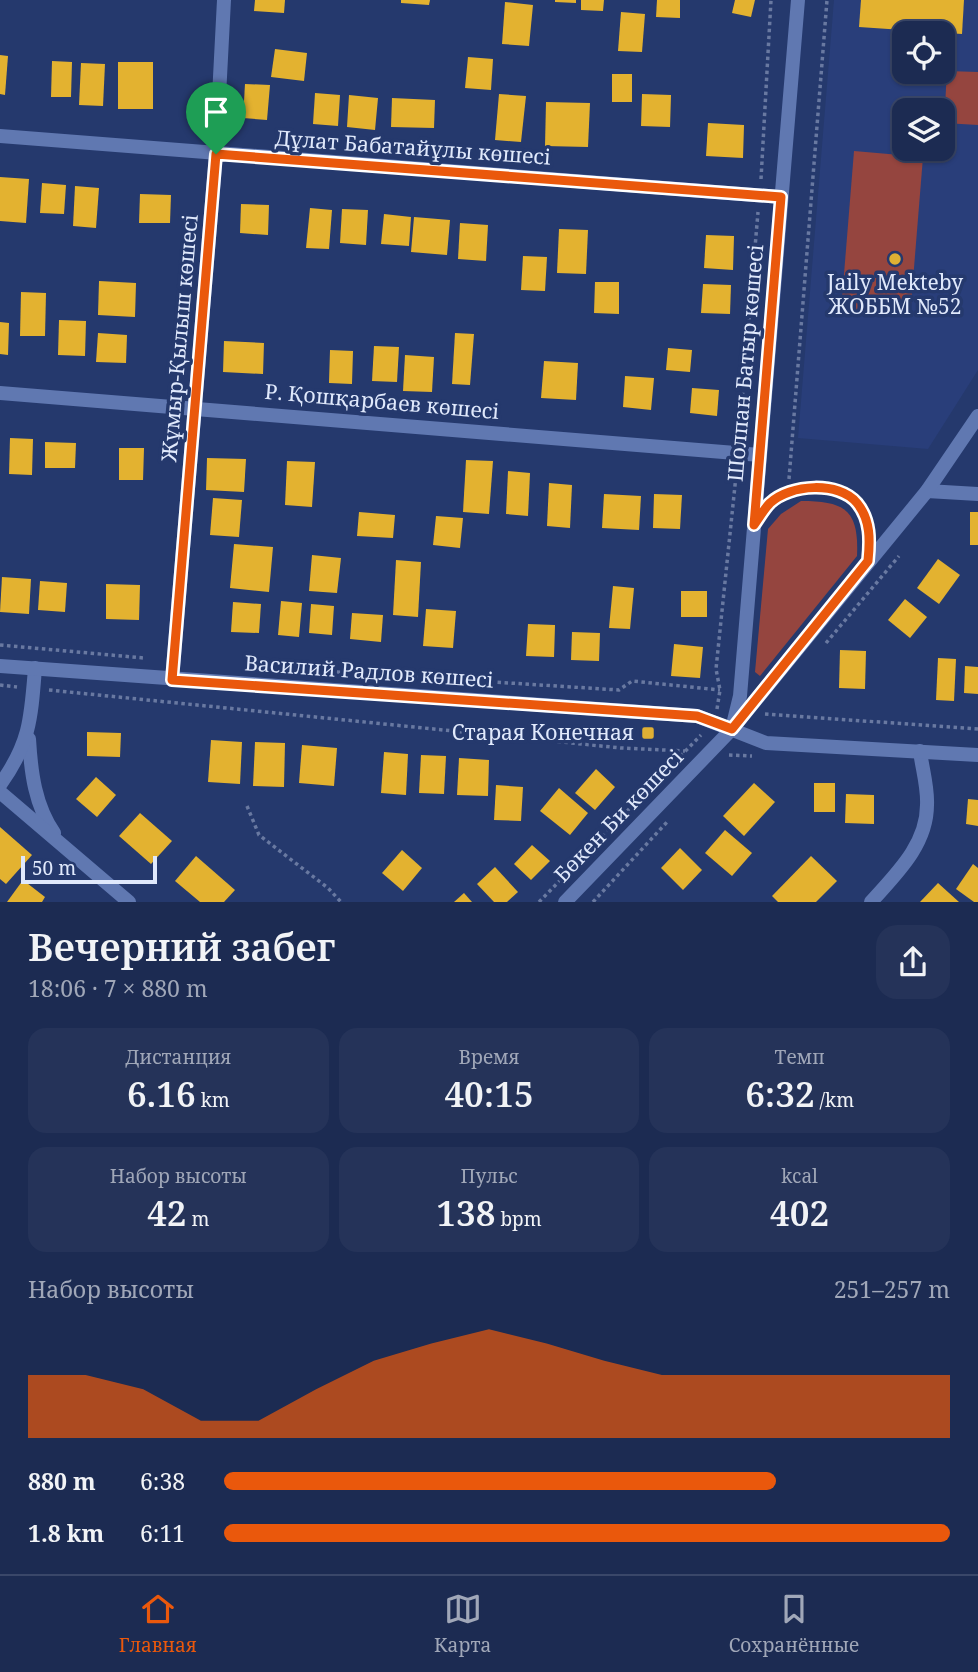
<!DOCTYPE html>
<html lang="ru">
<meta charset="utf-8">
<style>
:root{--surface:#1c2b52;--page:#253359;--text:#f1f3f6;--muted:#a0a7b8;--line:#3a4769;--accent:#ea580c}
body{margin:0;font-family:"Noto Serif",serif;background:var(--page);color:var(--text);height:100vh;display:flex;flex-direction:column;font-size:26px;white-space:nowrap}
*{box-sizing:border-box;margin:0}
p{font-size:23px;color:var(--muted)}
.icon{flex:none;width:38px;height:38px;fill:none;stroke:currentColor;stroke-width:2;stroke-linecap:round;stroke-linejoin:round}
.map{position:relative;height:902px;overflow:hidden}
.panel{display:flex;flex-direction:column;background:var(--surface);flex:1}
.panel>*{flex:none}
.tools{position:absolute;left:892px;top:21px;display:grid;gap:14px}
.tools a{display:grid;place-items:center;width:63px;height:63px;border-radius:14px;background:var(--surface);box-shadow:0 2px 5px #0004,0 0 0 2px var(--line);font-size:35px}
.scale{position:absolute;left:21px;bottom:18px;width:136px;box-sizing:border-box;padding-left:7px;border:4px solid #e0e9fc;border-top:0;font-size:19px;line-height:24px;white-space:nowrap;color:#e0e9fc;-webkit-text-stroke:5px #25396d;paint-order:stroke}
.pin{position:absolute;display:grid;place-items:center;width:60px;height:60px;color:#fff;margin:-72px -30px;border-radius:50% 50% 50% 0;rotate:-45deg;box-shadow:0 0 7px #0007}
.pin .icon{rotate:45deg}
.round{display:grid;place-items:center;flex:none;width:74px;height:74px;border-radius:21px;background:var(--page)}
.head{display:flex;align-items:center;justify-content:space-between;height:119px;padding:0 28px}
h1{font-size:38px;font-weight:600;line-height:52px}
.stats{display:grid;grid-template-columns:repeat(3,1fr);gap:10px;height:119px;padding:7px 28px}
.stats div{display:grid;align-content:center;border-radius:18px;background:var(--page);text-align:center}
.stats b{font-size:35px;font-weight:600}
.stats small{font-size:19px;font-weight:400}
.stats p{font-size:19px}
.chart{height:196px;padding:14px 28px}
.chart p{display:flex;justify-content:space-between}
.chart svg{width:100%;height:126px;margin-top:7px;fill:var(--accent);opacity:.7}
ul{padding:0 28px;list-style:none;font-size:23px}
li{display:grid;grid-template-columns:112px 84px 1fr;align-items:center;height:52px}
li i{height:18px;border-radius:9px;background:var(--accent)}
.tabs{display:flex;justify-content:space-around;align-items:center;height:98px;border-top:2px solid var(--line);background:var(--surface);font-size:19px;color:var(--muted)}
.tabs a{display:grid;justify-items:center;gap:4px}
.tabs .active{color:var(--accent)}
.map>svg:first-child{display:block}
.built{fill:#293e7a;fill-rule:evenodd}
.green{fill:#95453f}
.building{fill:#e3b230}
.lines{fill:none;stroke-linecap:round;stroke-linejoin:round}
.path{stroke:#6979a1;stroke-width:3.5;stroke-dasharray:3.5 3.5;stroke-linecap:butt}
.service{stroke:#6078b1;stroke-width:8}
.minor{stroke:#6078b1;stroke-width:14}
.tertiary{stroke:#6078b1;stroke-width:14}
.route-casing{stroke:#fff;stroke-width:14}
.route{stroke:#ea580c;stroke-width:9}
.poi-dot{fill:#e0b034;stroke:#25396d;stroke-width:2.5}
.labels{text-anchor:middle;stroke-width:7;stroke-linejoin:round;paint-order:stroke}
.street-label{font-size:21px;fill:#e0e9fc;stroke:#25396d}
.poi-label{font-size:21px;fill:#e0e9fc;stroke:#25396d}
</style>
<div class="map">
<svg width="978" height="902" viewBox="0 0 978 902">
<rect width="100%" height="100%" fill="#25396d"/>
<path class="built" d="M834,0H978V370L928,449L798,438ZM905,33H943V72H905ZM905,110H943V149H905Z"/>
<g class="green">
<polygon points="947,71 978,72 978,125 944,123"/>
<polygon points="854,151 923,157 910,317 841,311"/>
<path d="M801,501C845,501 859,510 857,556L760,676L755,672L768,529L781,514Z"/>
</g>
<g class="building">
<polygon points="255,0 285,0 284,13 254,11"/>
<polygon points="401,0 430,0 429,5 401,3"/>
<polygon points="555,0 576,0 576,3 555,2"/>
<polygon points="581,0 604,0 603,11 581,10"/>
<polygon points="657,0 680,0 680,18 656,17"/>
<polygon points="735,0 755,0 751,17 732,13"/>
<polygon points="861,0 964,0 962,34 859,27"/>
<polygon points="505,2 533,5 529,46 502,44"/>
<polygon points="621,12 645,14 642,52 618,51"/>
<polygon points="275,49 307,53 304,81 271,77"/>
<polygon points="0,55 8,56 5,95 0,94"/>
<polygon points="468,57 493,59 491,90 465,88"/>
<polygon points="52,61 72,62 71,97 51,97"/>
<rect x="118" y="62" width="35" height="47"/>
<polygon points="81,63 105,64 103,106 79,105"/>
<rect x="612" y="74" width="20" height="28"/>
<polygon points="245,84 270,85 267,120 243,118"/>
<polygon points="315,93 340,95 338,126 313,124"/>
<polygon points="499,94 526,96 521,142 495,140"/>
<polygon points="642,94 671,95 670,127 641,126"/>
<polygon points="349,95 378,98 375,130 347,127"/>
<polygon points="392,98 435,100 434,128 391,127"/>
<polygon points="546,102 590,103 588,147 545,146"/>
<polygon points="708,123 744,125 743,158 706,156"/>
<polygon points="0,177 29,179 26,223 0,221"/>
<polygon points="42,183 66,185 64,214 40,213"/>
<polygon points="75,186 99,188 96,228 73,226"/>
<polygon points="140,194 171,195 170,223 139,223"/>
<polygon points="241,204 269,205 268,235 240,233"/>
<polygon points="310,208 332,210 329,249 306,248"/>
<polygon points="342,209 368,210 366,245 340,243"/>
<polygon points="384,214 411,217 409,246 381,244"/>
<polygon points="414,217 450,220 447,255 411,252"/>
<polygon points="460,223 488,225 486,261 458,259"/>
<polygon points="559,229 588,230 586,274 557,273"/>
<polygon points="706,235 734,236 733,270 704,268"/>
<polygon points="523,256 547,257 545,291 521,290"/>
<polygon points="99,281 136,283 135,317 98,315"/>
<polygon points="595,282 619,282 619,314 594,313"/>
<polygon points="703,284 731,285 730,314 701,313"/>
<polygon points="21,292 46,293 45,336 20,336"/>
<polygon points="59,320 86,321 85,356 58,355"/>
<polygon points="0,322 9,323 8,355 0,354"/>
<polygon points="98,333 127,335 126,363 96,362"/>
<polygon points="455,333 474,334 470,385 452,384"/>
<polygon points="224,341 264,343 263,374 223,372"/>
<polygon points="374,346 399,347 397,382 372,381"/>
<polygon points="668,348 692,350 690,372 666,370"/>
<polygon points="330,350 353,351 352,384 329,383"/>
<polygon points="405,355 434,357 432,392 403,391"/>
<polygon points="544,361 578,363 576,400 541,398"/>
<polygon points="625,376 654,378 651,410 623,407"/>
<polygon points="692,388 719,390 717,416 690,413"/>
<polygon points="10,438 33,439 32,475 9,474"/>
<polygon points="45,442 76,443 75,468 45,468"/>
<polygon points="119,448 144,448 143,480 119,480"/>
<polygon points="207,458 246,459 244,492 206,490"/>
<polygon points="466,460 493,461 489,514 463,512"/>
<polygon points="287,461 315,462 312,507 285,505"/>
<polygon points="508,471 530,473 528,516 506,514"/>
<polygon points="549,483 572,485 570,528 547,526"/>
<polygon points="604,494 641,496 639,530 602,528"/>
<polygon points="654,494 682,495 680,529 653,528"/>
<polygon points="213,498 242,500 239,537 210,535"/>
<polygon points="359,512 395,515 393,538 357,536"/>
<rect x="970" y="512" width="8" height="33"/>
<polygon points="436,516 463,518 460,548 433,545"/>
<polygon points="234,544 273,547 269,592 230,588"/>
<polygon points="312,555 341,558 337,593 309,591"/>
<polygon points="938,559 960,575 939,604 917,588"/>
<polygon points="396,560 421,562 418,617 393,615"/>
<polygon points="2,577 31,579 29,614 0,612"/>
<polygon points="40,581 67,583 65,612 38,610"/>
<polygon points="106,584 140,585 139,620 106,619"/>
<polygon points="613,586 634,588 630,629 609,628"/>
<rect x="681" y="591" width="26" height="26"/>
<polygon points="905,599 927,617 910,638 888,620"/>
<polygon points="281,601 302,603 299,637 278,635"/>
<polygon points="233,602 261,604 259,633 231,632"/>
<polygon points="311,604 334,606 332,635 309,633"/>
<polygon points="426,609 456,611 453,648 423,646"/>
<polygon points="352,613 383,615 381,642 350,639"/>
<polygon points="528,624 555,625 554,657 526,656"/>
<polygon points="572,632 600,633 599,661 571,660"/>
<polygon points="674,644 703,647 700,678 671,676"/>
<polygon points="840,650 866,651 865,689 839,688"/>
<polygon points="938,658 956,659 954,701 936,700"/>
<polygon points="965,666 978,667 978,694 964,693"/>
<polygon points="87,732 121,733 120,757 87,756"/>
<polygon points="211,740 242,742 240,784 208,782"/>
<polygon points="255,742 285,743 284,787 253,786"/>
<polygon points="302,745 337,748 334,786 299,783"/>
<polygon points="384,752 408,754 406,795 381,793"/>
<polygon points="421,755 446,756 444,794 419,793"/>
<polygon points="459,758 489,760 488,796 457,795"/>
<polygon points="596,769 615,787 595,810 575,793"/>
<polygon points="96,777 116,795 97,817 76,799"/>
<polygon points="754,783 775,802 744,836 723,816"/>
<rect x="814" y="783" width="21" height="29"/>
<polygon points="496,785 523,787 521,821 494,820"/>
<polygon points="559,788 588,813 570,835 540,811"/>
<polygon points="846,794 874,795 874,824 845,823"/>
<polygon points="968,799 978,800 978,826 966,824"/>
<polygon points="140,813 172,841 151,864 119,836"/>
<polygon points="0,827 32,855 6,884 0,879"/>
<polygon points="725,830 752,853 732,876 705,853"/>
<polygon points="532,845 550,861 531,880 514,864"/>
<polygon points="680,848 702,870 683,890 661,868"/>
<polygon points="402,850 422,868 403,891 382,873"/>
<polygon points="196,856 235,890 224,902 200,902 175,881"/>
<polygon points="811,856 837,881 816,902 778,902 772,896"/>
<polygon points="973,864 978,868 978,902 974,902 956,889"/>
<polygon points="495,867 518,892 507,902 494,902 477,884"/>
<polygon points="23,880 45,897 42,902 7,902"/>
<polygon points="938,883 959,902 920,902"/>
<polygon points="464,893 472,902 454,902"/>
</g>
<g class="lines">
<g class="path">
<polyline points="761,179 771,0"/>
<polyline points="739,438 758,212"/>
<polyline points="789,479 827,0"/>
<polyline points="826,643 899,556"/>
<polyline points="0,645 144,658"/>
<polyline points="274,668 619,690 632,681 720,690"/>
<polyline points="0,685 17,687"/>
<polyline points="49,690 621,748 685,751"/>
<polyline points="717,709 720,690 716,669 737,466"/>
<polyline points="765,714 978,729"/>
<polyline points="729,755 752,756"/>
<polyline points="247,806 259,835 328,888 341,902"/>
<polyline points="539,902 701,735"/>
<polyline points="593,902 668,821"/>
</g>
<path class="service" d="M756,523C761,516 766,506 772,501C786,491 801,487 818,489C864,493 872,519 868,561"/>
<g class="minor">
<polyline points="0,136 781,197"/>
<polyline points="0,393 760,455"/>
<polyline points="927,491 978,494"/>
<polyline points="172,680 216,154 224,0"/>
<polyline points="732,729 927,491 978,416"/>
<path d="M29,739C31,773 35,805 54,833"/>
<path d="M0,785C30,743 31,719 35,668"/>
<polyline points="0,792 129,902"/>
<path d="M871,902C896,874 927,845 927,805C928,787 922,768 920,751"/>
</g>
<g class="tertiary">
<polyline points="0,666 697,716 766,743 978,755"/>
<polyline points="732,729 740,696 798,0"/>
<polyline points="565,902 732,729"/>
</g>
</g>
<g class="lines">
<defs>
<path id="route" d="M216,154L781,197L754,525C759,518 764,509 770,503C790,484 839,481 857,503C871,520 870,541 868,561L732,729L697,716L172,680Z"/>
</defs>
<use href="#route" class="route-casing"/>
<use href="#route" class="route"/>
</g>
<g class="poi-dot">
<circle cx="895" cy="259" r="7"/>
<rect x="641" y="726" width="14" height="14" rx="3.5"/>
</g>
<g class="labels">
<g class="street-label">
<text transform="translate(413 148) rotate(4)" y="7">Дұлат Бабатайұлы көшесі</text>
<text transform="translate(180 338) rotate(-85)" y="7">Жұмыр-Қылыш көшесі</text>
<text transform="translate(746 363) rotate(-85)" y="7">Шолпан Батыр көшесі</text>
<text transform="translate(382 402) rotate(5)" y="7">Р. Қошқарбаев көшесі</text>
<text transform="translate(369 672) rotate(4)" y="7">Василий Радлов көшесі</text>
<text transform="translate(619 816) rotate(-46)" y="7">Бөкен Би көшесі</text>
</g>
<g class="poi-label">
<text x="895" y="290">Jaily Mekteby<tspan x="895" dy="24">ЖОББМ №52</tspan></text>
<text x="634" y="740" text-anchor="end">Старая Конечная</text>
</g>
</g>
</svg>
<div class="tools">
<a><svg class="icon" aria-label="locate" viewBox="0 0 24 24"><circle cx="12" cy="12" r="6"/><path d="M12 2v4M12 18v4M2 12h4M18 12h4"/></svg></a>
<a><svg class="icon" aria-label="layers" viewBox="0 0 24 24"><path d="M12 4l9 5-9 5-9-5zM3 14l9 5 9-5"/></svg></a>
</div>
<div class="scale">50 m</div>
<div class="pin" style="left:216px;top:154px;background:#1e9e55"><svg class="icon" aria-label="arrive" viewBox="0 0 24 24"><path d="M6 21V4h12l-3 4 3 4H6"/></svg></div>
</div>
<section class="panel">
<div class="head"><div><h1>Вечерний забег</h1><p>18:06 · 7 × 880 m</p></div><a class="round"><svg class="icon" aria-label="share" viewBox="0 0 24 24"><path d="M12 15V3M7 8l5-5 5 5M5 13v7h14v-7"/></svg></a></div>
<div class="stats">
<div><p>Дистанция</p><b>6.16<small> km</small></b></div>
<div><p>Время</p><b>40:15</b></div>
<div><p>Темп</p><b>6:32<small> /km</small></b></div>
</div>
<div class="stats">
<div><p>Набор высоты</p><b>42<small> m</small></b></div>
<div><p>Пульс</p><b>138<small> bpm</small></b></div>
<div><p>kcal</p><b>402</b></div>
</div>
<div class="chart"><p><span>Набор высоты</span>251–257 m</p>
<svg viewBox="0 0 160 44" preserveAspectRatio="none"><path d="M0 44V22L10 22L20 27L30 38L40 38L50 27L60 17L70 11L80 6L90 11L100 17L110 22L120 22L130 22L140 22L150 22L160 22V44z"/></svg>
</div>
<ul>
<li><b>880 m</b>6:38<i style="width:76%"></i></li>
<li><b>1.8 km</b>6:11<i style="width:100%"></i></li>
</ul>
</section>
<nav class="tabs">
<a class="active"><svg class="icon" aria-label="home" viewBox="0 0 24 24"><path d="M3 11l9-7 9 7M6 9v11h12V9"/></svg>Главная</a>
<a><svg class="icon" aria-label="map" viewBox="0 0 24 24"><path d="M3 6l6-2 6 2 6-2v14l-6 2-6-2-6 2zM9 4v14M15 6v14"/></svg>Карта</a>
<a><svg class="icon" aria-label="saved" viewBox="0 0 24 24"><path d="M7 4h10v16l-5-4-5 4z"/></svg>Сохранённые</a>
</nav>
